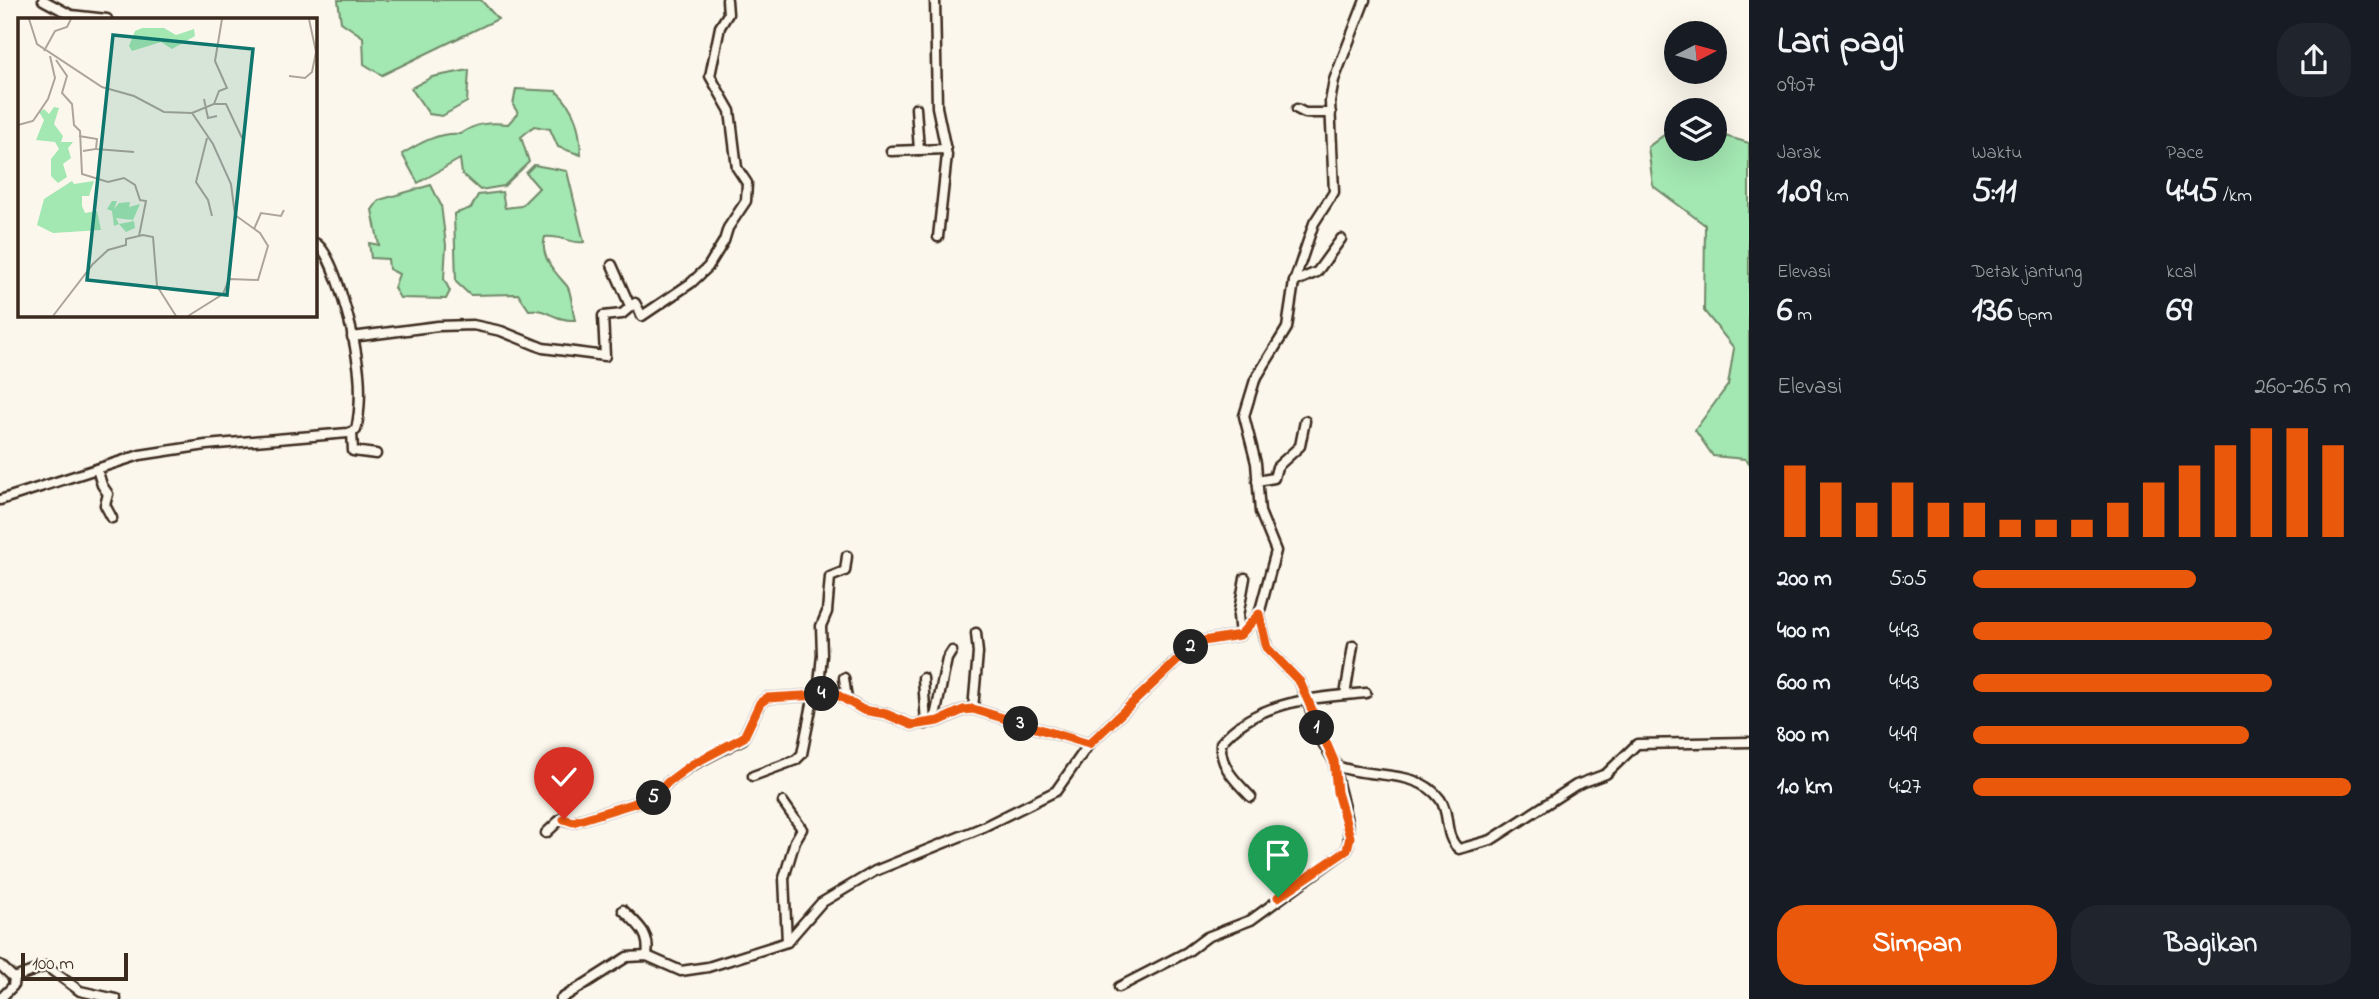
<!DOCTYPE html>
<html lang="id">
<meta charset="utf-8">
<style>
:root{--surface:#171b24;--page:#20242c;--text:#f1f3f6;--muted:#9ea1a6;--accent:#ea580c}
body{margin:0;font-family:"Indie Flower",sans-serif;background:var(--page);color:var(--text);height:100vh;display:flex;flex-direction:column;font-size:26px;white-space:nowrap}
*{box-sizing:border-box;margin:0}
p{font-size:23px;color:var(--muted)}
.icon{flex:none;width:38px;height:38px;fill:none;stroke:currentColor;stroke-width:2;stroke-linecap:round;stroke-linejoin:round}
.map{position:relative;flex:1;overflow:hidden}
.sheet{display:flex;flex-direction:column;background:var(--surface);width:630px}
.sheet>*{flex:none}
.needle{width:46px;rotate:84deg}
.controls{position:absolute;left:1664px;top:21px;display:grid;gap:14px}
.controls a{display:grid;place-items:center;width:63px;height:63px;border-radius:50%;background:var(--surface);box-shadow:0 7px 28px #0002;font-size:35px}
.scale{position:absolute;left:21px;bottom:18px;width:107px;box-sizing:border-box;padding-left:7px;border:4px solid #3b2a1e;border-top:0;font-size:19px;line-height:24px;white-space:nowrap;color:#3b2a1e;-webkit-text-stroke:5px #fbf7ec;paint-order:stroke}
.pin{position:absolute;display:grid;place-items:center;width:60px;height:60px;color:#fff;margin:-72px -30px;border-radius:50% 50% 50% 0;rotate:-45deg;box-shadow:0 0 7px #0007}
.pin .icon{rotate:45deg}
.km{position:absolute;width:35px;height:35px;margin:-18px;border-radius:50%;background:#222;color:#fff;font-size:19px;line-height:35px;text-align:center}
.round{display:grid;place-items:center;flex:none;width:74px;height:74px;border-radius:28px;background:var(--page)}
.overview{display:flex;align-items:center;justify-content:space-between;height:119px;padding:0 28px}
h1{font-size:38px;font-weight:800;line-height:52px}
.figures{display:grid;grid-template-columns:repeat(3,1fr);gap:10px;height:119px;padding:7px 28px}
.figures div{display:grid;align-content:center}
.figures b{font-size:35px;font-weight:800}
.figures small{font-size:19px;font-weight:400}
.figures p{font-size:19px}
.chart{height:196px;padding:14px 28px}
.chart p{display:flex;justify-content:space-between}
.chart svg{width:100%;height:126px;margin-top:7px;stroke:var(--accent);stroke-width:6}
.cta{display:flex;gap:14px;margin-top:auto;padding:14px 28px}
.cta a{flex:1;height:80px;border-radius:28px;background:var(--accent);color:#fff;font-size:28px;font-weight:800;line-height:80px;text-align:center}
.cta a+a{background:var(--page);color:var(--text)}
ul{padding:0 28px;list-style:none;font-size:23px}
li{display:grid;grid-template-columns:112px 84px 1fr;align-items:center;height:52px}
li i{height:18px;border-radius:9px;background:var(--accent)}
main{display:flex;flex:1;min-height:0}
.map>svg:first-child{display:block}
.green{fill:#a3e7b2;stroke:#6f8868;stroke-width:2}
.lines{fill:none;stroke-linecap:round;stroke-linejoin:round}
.minor-casing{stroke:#3b2a1e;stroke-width:13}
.minor{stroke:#fbf7ec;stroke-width:8}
.route-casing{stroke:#fff;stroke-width:14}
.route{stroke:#ea580c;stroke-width:9}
.inset-road{fill:none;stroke:#aea59a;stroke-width:2}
.view{fill:#0f766e;fill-opacity:0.15;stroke:#0f766e;stroke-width:3.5}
.inset-edge{fill:none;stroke:#3b2a1e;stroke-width:3.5}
</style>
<main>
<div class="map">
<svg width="1749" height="999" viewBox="0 0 1749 999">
<rect width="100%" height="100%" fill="#fbf7ec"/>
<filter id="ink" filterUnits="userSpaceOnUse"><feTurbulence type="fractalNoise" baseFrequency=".0143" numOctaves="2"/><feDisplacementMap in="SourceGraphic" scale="14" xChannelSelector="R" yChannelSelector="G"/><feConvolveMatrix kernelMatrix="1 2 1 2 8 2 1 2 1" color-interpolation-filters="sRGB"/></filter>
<g filter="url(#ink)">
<g class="green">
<polygon points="338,0 481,0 498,19 382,75 364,64 363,37 341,22"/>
<polygon points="469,70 467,102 442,116 429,114 411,88 432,77"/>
<path d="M516,89L556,91C576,109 580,129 581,155L558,147L550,129L534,126L521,137L529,162L504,186L480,190L462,174L460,159L418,183L402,154C420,143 439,132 460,134C476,123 489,122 508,124L518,113L513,105Z"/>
<polygon points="1676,126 1676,149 1715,149 1715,133 1749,143 1749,464 1745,459 1713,456 1695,430 1728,385 1734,348 1704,311 1705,225 1653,186 1648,147"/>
<path d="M534,165L567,171L584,242C571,244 560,235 545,237C539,257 556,273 567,286C572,292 572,311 575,320C554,321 547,308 529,310L518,294L470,295L456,282L454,214L471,208L478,195L502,192L505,208L521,206L539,188L526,173Z"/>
<polygon points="431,185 441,205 446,245 444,279 450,291 446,299 400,298 394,288 399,274 389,269 388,259 371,258 369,243 379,245 372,210 379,200"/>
</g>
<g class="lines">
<defs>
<g id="minor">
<polyline points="43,0 71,15 107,19"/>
<polyline points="935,0 937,107 947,155 938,237"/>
<polyline points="916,108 919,150"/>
<polyline points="1297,109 1305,113 1331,113"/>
<polyline points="891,151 946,149"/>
<polyline points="612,265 630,306"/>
<polyline points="1294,282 1317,272 1341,239"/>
<polyline points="352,337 438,326 473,325 501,331 543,348 605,356 603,316 622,314 635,303 642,316 691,283 708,267 724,241 728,228 746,201 747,183 737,168 730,111 710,76 720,27 728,14 727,0"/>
<polyline points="352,432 353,451 376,454"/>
<polyline points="97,469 102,485 108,494 105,505 112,518"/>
<polyline points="1257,481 1274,478 1277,467 1300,446 1305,421"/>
<path d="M0,500L140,455L206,445L348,433L356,430C361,408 361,380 357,359C354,337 334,251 315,243"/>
<path d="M1259,614L1267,648L1300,682L1323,743L1337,766C1368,779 1418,768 1440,799C1451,814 1443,836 1459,849L1491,840L1576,785L1606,774L1637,744L1749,742"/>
<polyline points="1240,635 1238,616 1245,578"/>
<polyline points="844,678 847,699"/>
<polyline points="923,678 926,724"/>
<polyline points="818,694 822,655 821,626 827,612 830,577 845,571 847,556"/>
<polyline points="1345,695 1353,646"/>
<polyline points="973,709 978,653 976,633"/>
<polyline points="934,722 947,659 952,651"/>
<polyline points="753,776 796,760 802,754 814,694"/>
<path d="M1251,797C1236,782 1219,766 1221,743C1256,700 1316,698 1366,693"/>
<polyline points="783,802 802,829 795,841 784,878 787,942"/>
<polyline points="546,833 561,819 573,822 654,797 668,782 691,766 743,739 760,703 767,698 837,694 863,710 886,714 912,725 939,721 963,710 973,709 1089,744"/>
<path d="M623,910C637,924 651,933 647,956"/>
<polyline points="0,965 14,978 46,966 80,991 116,999"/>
<path d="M1119,987L1187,952L1207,937L1251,920L1347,850C1354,828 1336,787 1334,761"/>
<polyline points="0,999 13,986 14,978"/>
<polyline points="561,999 627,957 647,956 681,971 708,967 787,942 821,903 875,871 981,828 1056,791 1089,744 1197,642 1240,635 1259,614 1276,551 1260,512 1256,463 1244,416 1255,380 1287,328 1294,282 1314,223 1334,192 1330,102 1334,80 1365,0"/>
</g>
</defs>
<use href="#minor" class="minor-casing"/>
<use href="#minor" class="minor"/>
</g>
</g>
<g class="lines" filter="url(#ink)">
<defs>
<polyline id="route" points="564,819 573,822 654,797 668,782 691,765 744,737 760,703 767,698 836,694 863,710 886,714 912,725 939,721 963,710 973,709 1089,744 1197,642 1240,635 1259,614 1267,648 1300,682 1334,761 1337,792 1350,837 1347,850 1278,897"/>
</defs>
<use href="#route" class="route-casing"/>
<use href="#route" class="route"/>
</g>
<g transform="translate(18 18)">
<rect width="299" height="299" fill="#fbf7ec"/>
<path d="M124,10H146L158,17L176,11L177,18L154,31L143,24L114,33L111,28L117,13ZM36,89L41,90L36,106L45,118L43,124H55L50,130L53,140L45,146L49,159L40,165L33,158V141L41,131L37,124L18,122L26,102L21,94L26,91L31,96ZM54,163L56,166L76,163L71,178H64V188L67,195L79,193L83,212L35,215L19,207L26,181ZM94,183H99L96,191L101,185L112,184L111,189L122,186L115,202L98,200L101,206L116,203L117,210L108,214L101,206L96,208L94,193L89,191Z" fill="#a3e7b2"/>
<path class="inset-road" d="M11,1L19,26L84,69L116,78L146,94L174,95L195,126L213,166L217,197L242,215L250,228L240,262L211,261L205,276L170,298M26,33L37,13L49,9L53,1M38,42L49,58L44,75L54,86L56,107L62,113L64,156L90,164L106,160L117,167L122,182L128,183L121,218M271,58L287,60L294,54L298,34L291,1M186,81L190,100L199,98M195,86H208L224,120M174,95L196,86L201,73L209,70L197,43L204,1M0,107L15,103L30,81L37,60L32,38M61,118L79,121L78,131L65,133M189,120L178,164L190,182L194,198M78,131L116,134M236,211L243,195L263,198L266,192M35,298L75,246L90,232L108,227V221L125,217L135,219L139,268L158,298"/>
<path class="view" d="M95,17L235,31L209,277L69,262Z"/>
<rect width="299" height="299" class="inset-edge"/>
</g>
</svg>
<div class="controls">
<a><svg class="needle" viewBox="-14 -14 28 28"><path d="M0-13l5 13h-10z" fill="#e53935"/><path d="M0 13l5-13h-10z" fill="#9ea1a6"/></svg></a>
<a><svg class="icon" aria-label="layers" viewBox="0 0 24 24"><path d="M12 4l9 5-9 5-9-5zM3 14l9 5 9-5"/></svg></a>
</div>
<div class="scale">100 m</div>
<div class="pin" style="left:1278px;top:897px;background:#1e9e55"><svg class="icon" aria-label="arrive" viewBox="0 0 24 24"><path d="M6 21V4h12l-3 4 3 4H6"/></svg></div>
<div class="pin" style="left:564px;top:819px;background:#d93025"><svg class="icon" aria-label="check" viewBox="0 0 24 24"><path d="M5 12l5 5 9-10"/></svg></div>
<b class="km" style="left:1317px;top:728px">1</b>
<b class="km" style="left:1191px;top:647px">2</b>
<b class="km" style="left:1021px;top:724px">3</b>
<b class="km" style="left:822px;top:694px">4</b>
<b class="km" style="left:654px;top:798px">5</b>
</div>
<section class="sheet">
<div class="overview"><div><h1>Lari pagi</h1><p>09:07</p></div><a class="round"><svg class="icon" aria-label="share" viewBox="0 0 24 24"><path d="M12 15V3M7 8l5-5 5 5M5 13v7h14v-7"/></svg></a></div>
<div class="figures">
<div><p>Jarak</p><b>1.09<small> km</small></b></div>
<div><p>Waktu</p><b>5:11</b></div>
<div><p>Pace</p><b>4:45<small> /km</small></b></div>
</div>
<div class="figures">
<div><p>Elevasi</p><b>6<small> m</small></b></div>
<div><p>Detak jantung</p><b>136<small> bpm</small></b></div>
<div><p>kcal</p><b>69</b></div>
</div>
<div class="chart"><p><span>Elevasi</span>260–265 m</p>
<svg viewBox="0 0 160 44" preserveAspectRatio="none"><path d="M5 44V19M15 44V25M25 44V32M35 44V25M45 44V32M55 44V32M65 44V38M75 44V38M85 44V38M95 44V32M105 44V25M115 44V19M125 44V12M135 44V6M145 44V6M155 44V12"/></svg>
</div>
<ul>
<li><b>200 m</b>5:05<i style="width:59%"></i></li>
<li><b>400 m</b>4:43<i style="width:79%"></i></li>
<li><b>600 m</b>4:43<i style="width:79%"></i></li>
<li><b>800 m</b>4:49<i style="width:73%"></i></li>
<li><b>1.0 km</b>4:27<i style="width:100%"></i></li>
</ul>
<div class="cta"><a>Simpan</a><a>Bagikan</a></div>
</section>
</main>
